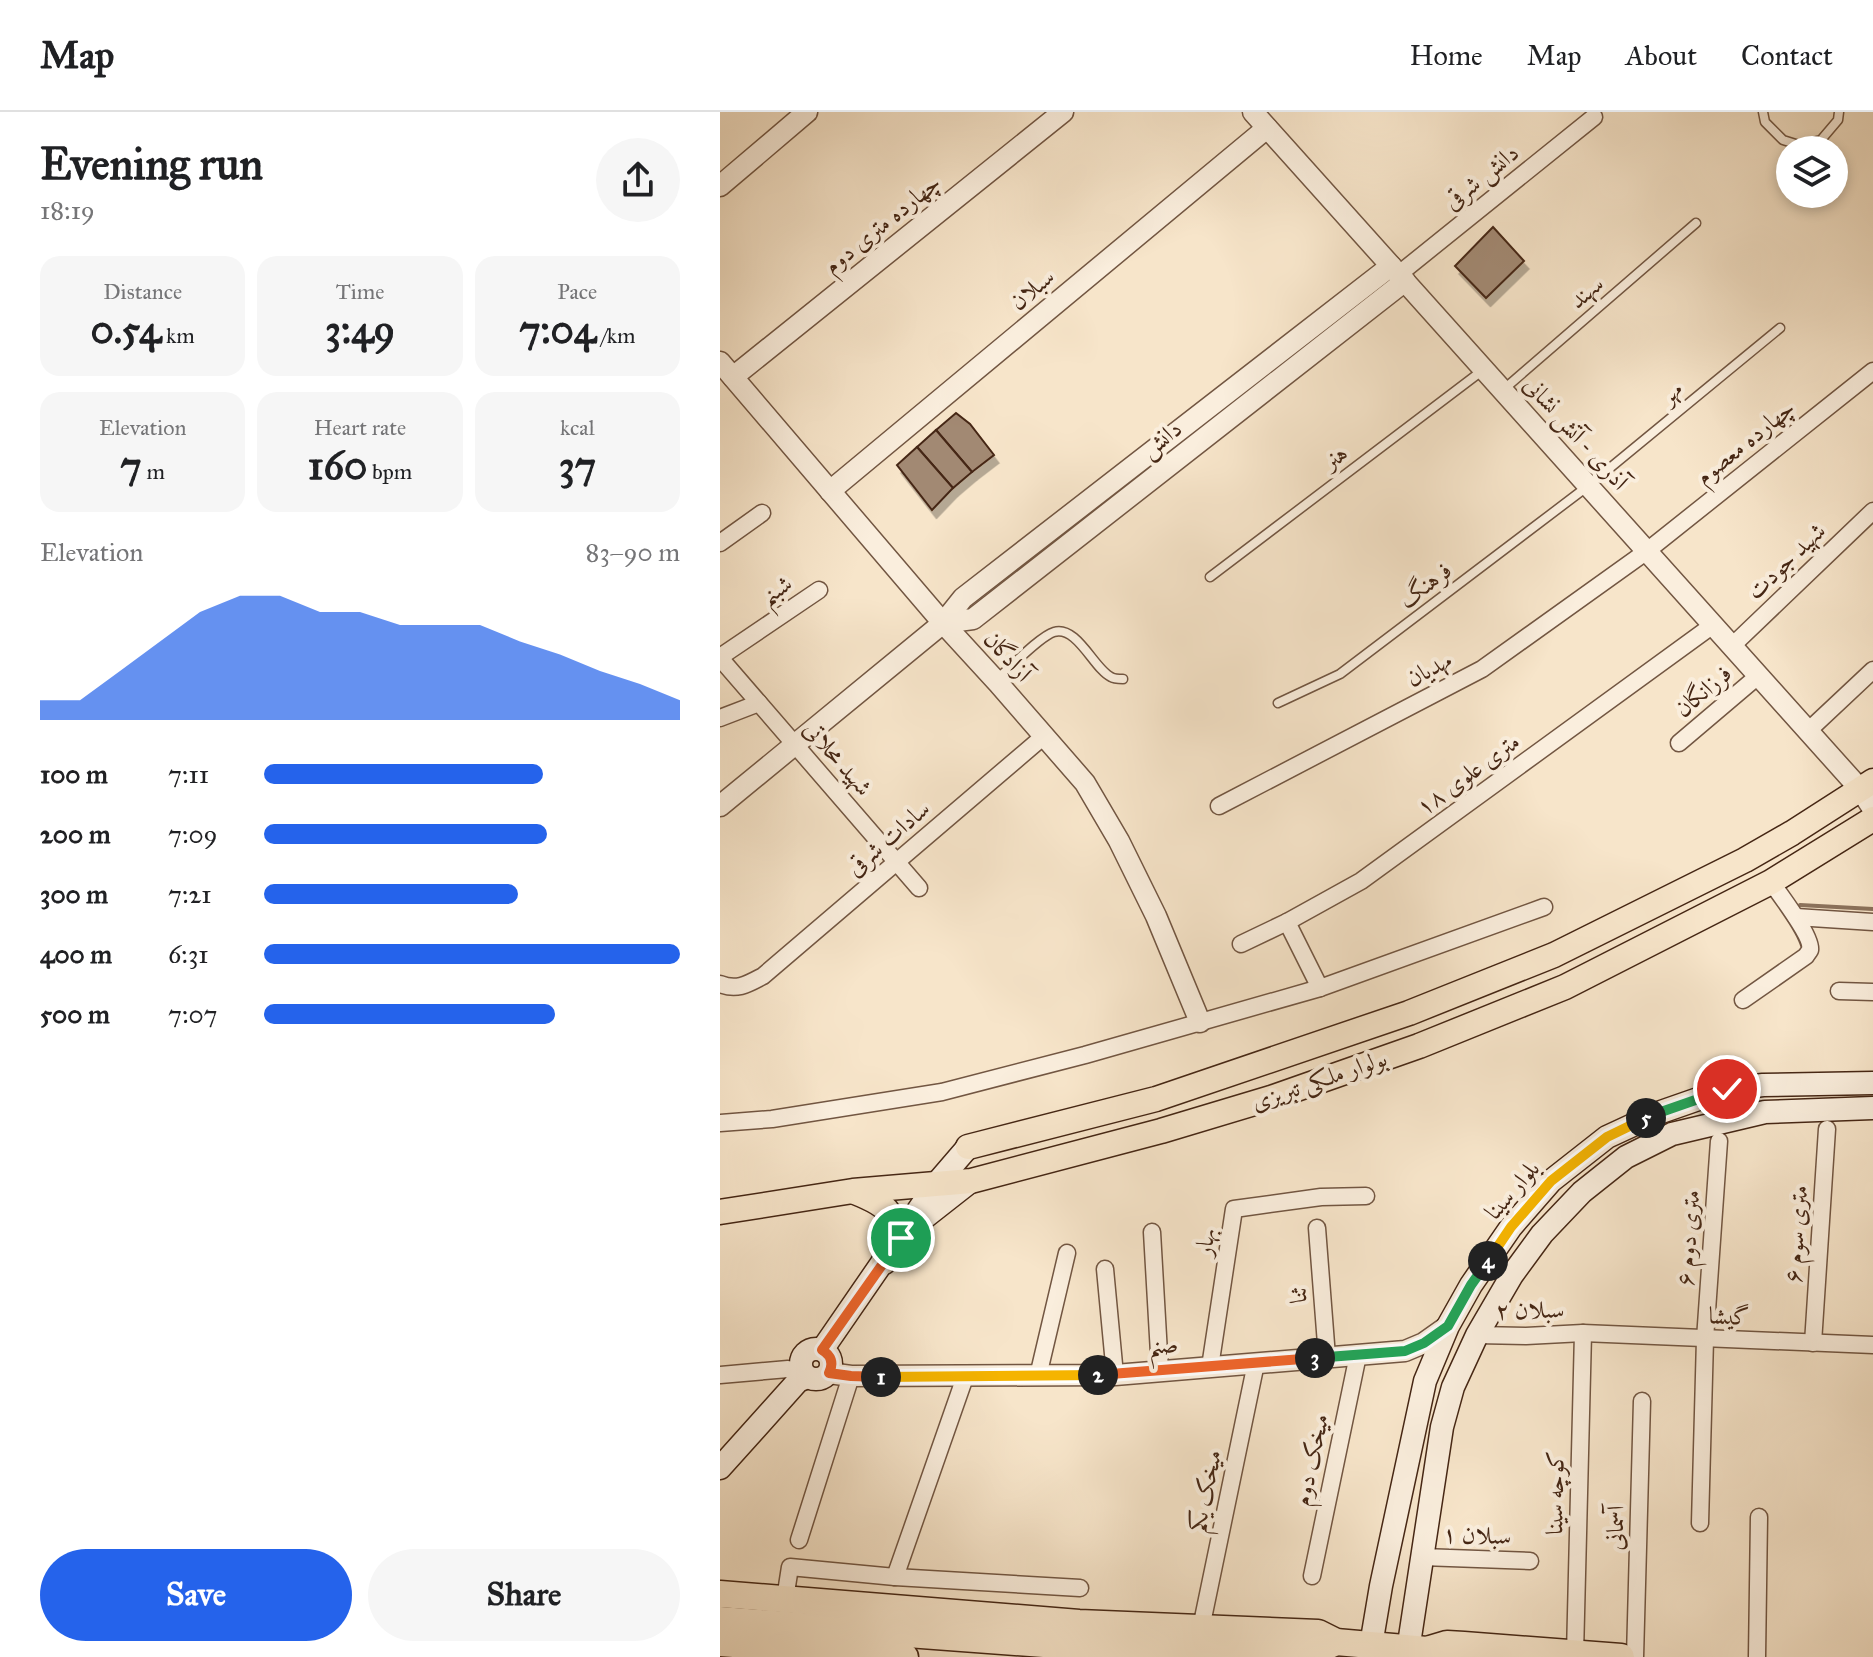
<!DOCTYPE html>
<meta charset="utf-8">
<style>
:root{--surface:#fff;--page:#f6f6f6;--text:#202124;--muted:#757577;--line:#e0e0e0;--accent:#2563eb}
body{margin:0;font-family:"IM FELL Great Primer",Amiri,serif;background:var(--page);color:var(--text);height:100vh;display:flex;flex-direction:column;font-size:30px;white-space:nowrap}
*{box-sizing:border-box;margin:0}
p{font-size:26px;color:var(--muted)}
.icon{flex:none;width:44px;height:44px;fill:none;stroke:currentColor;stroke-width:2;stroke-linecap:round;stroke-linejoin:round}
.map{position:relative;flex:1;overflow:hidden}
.panel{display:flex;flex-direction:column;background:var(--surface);width:720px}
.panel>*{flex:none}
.tools{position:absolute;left:1056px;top:24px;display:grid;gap:16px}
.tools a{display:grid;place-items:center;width:72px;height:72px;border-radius:50%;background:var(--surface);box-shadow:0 4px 12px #0003;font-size:40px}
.pin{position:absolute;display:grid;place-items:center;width:68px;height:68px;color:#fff;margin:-34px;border:4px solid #fff;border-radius:50%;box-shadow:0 2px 8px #0007}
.km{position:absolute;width:40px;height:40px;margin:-20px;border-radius:50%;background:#222;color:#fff;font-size:22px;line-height:40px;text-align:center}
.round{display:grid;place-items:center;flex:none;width:84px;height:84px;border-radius:42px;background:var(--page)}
.overview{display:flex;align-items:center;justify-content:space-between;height:136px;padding:0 40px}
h1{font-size:44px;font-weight:700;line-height:60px}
.stats{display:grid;grid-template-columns:repeat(3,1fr);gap:12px;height:136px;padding:8px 40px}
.stats div{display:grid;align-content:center;border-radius:20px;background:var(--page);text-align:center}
.stats b{font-size:40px;font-weight:700}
.stats small{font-size:22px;font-weight:400}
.stats p{font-size:22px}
.chart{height:224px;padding:16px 40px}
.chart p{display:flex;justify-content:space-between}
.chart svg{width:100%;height:144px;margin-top:8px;fill:var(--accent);opacity:.7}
.cta{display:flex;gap:16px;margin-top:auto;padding:16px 40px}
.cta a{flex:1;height:92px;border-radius:48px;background:var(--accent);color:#fff;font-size:32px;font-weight:700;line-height:92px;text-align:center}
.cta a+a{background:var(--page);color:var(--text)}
ul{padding:0 40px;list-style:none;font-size:26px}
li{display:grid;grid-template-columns:128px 96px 1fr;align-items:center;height:60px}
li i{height:20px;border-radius:10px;background:var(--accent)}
header{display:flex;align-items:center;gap:48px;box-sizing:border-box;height:112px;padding:0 40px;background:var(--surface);border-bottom:2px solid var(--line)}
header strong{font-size:38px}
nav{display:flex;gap:44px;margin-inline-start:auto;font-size:28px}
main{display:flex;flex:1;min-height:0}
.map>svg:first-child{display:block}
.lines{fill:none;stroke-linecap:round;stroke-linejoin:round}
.stream{stroke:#8b725c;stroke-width:4}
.building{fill:#a28973;stroke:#452614;stroke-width:2;filter:url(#shadow)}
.service-casing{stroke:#725642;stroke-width:11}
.minor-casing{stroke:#725642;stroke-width:19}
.tertiary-casing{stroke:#725642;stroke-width:23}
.secondary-casing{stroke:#452614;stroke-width:25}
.primary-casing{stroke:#452614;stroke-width:27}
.trunk-casing{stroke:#452614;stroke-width:29}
.service{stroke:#faeedd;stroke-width:8}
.minor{stroke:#faeedd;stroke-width:16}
.tertiary{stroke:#faeedd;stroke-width:20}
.secondary{stroke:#faeedd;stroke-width:22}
.primary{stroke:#f7e5ca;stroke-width:24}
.trunk{stroke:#f7e5ca;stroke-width:26}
.split-1-casing{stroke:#fff;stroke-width:16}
.split-2-casing{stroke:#fff;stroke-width:16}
.split-3-casing{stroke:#fff;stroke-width:16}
.split-4-casing{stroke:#fff;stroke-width:16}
.split-5-casing{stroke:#fff;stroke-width:16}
.split-6-casing{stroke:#fff;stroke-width:16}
.split-1{stroke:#f0652b;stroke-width:10}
.split-2{stroke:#f5b400;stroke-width:10}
.split-3{stroke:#f0652b;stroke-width:10}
.split-4{stroke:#22a559;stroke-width:10}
.split-5{stroke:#f5b400;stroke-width:10}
.split-6{stroke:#22a559;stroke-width:10}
.labels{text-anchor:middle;stroke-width:8;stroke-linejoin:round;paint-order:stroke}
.street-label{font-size:24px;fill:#452614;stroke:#faeedd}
</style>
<header>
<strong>Map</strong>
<nav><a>Home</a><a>Map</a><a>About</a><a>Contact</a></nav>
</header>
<main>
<section class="panel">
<div class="overview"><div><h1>Evening run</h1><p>18:19</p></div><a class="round"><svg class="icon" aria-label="share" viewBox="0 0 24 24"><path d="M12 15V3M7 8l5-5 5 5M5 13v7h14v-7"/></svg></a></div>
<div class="stats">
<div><p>Distance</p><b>0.54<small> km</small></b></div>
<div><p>Time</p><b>3:49</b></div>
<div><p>Pace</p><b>7:04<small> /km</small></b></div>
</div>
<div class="stats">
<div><p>Elevation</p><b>7<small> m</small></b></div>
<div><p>Heart rate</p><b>160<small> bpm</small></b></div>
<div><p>kcal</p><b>37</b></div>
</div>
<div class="chart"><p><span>Elevation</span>83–90 m</p>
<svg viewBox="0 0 160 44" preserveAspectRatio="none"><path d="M0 44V38L10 38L20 29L30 20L40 11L50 6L60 6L70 11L80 11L90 15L100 15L110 15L120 20L130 24L140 29L150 33L160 38V44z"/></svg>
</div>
<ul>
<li><b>100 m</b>7:11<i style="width:67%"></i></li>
<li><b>200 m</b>7:09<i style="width:68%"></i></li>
<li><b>300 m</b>7:21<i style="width:61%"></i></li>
<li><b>400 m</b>6:31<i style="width:100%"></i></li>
<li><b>500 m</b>7:07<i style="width:70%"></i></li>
</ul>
<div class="cta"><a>Save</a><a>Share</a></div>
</section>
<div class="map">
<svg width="1153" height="1545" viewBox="0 0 1153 1545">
<defs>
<filter id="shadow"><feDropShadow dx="4.5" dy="8" stdDeviation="0" flood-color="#0004"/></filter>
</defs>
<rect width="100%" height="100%" fill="#f7e5ca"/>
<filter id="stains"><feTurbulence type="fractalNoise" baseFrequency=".0025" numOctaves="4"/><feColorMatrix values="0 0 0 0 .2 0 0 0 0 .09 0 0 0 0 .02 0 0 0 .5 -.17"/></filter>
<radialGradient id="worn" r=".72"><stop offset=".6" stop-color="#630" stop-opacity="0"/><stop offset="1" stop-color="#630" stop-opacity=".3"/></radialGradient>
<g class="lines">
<polyline class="stream" points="1080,793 1153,797"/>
</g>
<g class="building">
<polygon points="773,115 804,149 766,186 735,154"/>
<polygon points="236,301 250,312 274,343 252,360 216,318"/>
<polygon points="216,318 252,360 233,376 197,335"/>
<polygon points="197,335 233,376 212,398 177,353"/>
</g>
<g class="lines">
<defs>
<g id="service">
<polyline points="1043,0 1045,10 1063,28 1079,33 1101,28 1118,8 1119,0"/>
<polyline points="783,278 976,111"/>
<polyline points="490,465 763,258"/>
<path d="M276,568C289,557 320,524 334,520C357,513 374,557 391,565C394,567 399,567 403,567"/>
<polyline points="558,591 620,562 868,374 1060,216"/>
</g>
<g id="minor">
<polyline points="679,162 874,5"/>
<polyline points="0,431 42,401"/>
<polyline points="1012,534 1153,399"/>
<polyline points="0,545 99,478"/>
<polyline points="0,546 199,776"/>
<polyline points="0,606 39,591"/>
<polyline points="1088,619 1153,558"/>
<polyline points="959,631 1038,564"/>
<polyline points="499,694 762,557 927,439 1153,259"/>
<polyline points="1076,805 1153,810"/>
<polyline points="567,810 600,876"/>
<polyline points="521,832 567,810 641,769 993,513"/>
<path d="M0,872C17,879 28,872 43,864L324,624"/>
<polyline points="1119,879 1153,880"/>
<path d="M1023,888L1086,844C1087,842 1089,840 1090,838C1093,826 1059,781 1051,770"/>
<polyline points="0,1011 52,1007 222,980 365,943 600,876 824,795"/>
<polyline points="597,1116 607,1245"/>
<polyline points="432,1120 440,1259"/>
<polyline points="385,1157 395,1263"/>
<polyline points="757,1223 806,1224 863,1221 1153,1233"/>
<polyline points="1093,1231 1107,1017"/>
<polyline points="490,1255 514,1097 601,1085 646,1084"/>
<polyline points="0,1263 68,1257"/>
<polyline points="318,1264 347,1141"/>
<polyline points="980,1411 985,1227 999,1029"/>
<polyline points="79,1428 131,1264"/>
<polyline points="702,1445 810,1449"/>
<polyline points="592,1464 638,1243"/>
<polyline points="175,1465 245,1265"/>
<polyline points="65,1487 70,1455 175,1465 360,1476"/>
<polyline points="481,1516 536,1251"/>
<polyline points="855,1542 863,1221"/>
<polyline points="915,1545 922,1289"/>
<polyline points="1037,1545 1039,1405"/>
</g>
<g id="tertiary">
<polyline points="533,0 1140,677 1153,697"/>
<polyline points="0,74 87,0"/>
<polyline points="0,250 223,511 278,571 365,671 399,729 436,804 480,910"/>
<polyline points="13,265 343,0"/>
<polyline points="110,379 547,16"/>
<polyline points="223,511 253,507 685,169"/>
<polyline points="0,694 223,511 243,486 671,154"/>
<polyline points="109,1261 131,1264 395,1263 685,1239 704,1231 728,1214"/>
</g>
<g id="secondary">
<polyline points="200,1109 251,1069"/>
<circle cx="96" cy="1252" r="15"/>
<polyline points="102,1238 217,1071 248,1035"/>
<polyline points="0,1356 78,1269 87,1265"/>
<polyline points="649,1545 661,1474 705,1269 728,1214 751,1173 791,1115 831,1069 887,1025 941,1000 1007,977 1043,973 1153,971"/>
<polyline points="687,1545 722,1315 733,1275 757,1223 792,1163 822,1122 862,1080 906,1045 952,1022 1045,1000 1153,996"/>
</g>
<g id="primary">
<polyline points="248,1035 436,987 689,901 834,843 1025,748 1072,721 1153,669"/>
<path d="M135,1080C180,1098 176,1106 164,1150"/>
<polyline points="0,1100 133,1079 251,1069 441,1019 551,986 699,934 845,875 1051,770 1153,707"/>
</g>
<g id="trunk">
<polyline points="0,1482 359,1511 598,1521 616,1530 707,1538 727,1532 744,1533 901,1545"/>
<polyline points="0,1508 337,1533 542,1542 599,1538 616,1530"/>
<polyline points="0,1531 185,1545"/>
</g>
</defs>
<use href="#service" class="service-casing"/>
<use href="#minor" class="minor-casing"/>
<use href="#tertiary" class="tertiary-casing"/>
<use href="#secondary" class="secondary-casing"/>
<use href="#primary" class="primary-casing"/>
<use href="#trunk" class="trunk-casing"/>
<use href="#service" class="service"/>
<use href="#minor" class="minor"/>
<use href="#tertiary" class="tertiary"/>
<use href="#secondary" class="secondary"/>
<use href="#primary" class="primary"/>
<use href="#trunk" class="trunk"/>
</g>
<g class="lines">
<defs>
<path id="split-1" d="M161,1265L131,1264L109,1261C114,1251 111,1243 102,1238L181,1126"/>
<polyline id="split-2" points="161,1265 378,1263"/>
<polyline id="split-3" points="378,1263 595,1246"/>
<polyline id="split-4" points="595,1246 685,1239 704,1231 728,1214 751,1173 768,1149"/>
<polyline id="split-5" points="768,1149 791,1115 831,1069 887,1025 926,1006"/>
<polyline id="split-6" points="926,1006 941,1000 1007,977"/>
</defs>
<use href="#split-1" class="split-1-casing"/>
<use href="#split-2" class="split-2-casing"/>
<use href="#split-3" class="split-3-casing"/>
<use href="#split-4" class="split-4-casing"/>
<use href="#split-5" class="split-5-casing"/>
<use href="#split-6" class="split-6-casing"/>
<use href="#split-1" class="split-1"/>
<use href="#split-2" class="split-2"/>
<use href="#split-3" class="split-3"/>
<use href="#split-4" class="split-4"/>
<use href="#split-5" class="split-5"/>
<use href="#split-6" class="split-6"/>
</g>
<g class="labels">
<g class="street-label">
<text transform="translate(761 65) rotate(-39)" y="8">دانش شرقی</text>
<text transform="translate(162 112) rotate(-39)" y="8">چهارده متری دوم</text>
<text transform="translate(312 177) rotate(-40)" y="8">سبلان</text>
<text transform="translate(866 180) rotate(-41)" y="8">سهند</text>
<text transform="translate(951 280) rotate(-40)" y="8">مهر</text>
<text transform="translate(856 321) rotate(48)" y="8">آذرى - آتش نشانى</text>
<text transform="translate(441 327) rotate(-38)" y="8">دانش</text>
<text transform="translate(1025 330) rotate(-39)" y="8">چهارده معصوم</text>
<text transform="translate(615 345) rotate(-37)" y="8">هنر</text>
<text transform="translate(1066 449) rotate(-44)" y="8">شهید جودت</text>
<text transform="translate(705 473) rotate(-37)" y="8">فرهنگ</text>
<text transform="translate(56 478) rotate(-34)" y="8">شبنم</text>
<text transform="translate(288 544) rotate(48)" y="8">آزادگان</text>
<text transform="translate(709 557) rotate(-28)" y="8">مهدیان</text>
<text transform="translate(983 579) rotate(-40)" y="8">فرزانگان</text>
<text transform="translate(118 646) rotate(49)" y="8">شهید محلاتی</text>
<text transform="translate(748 662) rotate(-36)" y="8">۱۸ متری علوی</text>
<text transform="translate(168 726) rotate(-41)" y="8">سادات شرقی</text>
<text transform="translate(599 968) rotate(-19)" y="8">بولوار ملکی تبریزی</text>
<text transform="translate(792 1078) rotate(-49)" y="8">بلوار سینا</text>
<text transform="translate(1076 1122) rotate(-86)" y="8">۶ متری سوم</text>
<text transform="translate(968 1126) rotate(-86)" y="8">۶ متری دوم</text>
<text transform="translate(485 1130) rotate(-81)" y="8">بهار</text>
<text transform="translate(578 1183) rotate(-95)" y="8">ثنا</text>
<text transform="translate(810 1198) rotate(-1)" y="8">سبلان ۲</text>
<text transform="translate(1009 1204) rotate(2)" y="8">گیشا</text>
<text transform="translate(443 1233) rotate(-5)" y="8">صنم</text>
<text transform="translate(591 1348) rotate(-78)" y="8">میخک دوم</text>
<text transform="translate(485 1379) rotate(-78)" y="8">میخک یکم</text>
<text transform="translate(835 1381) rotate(-89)" y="8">کوچه سینا</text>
<text transform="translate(895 1416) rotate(-89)" y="8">آسمانی</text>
<text transform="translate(757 1423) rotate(2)" y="8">سبلان ۱</text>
</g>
</g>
<rect width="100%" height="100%" filter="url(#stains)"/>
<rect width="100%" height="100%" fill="url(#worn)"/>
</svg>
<div class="tools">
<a><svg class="icon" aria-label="layers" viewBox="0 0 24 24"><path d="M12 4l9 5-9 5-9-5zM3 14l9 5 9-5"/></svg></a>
</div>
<div class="pin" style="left:181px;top:1126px;background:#1e9e55"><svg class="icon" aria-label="arrive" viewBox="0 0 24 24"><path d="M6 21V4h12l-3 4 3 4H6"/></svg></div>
<div class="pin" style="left:1007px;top:977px;background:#d93025"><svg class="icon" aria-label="check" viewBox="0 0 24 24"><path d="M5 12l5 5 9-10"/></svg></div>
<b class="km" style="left:161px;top:1265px">1</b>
<b class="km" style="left:378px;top:1263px">2</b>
<b class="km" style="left:595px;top:1246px">3</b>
<b class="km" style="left:768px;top:1149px">4</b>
<b class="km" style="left:926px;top:1006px">5</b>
</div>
</main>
